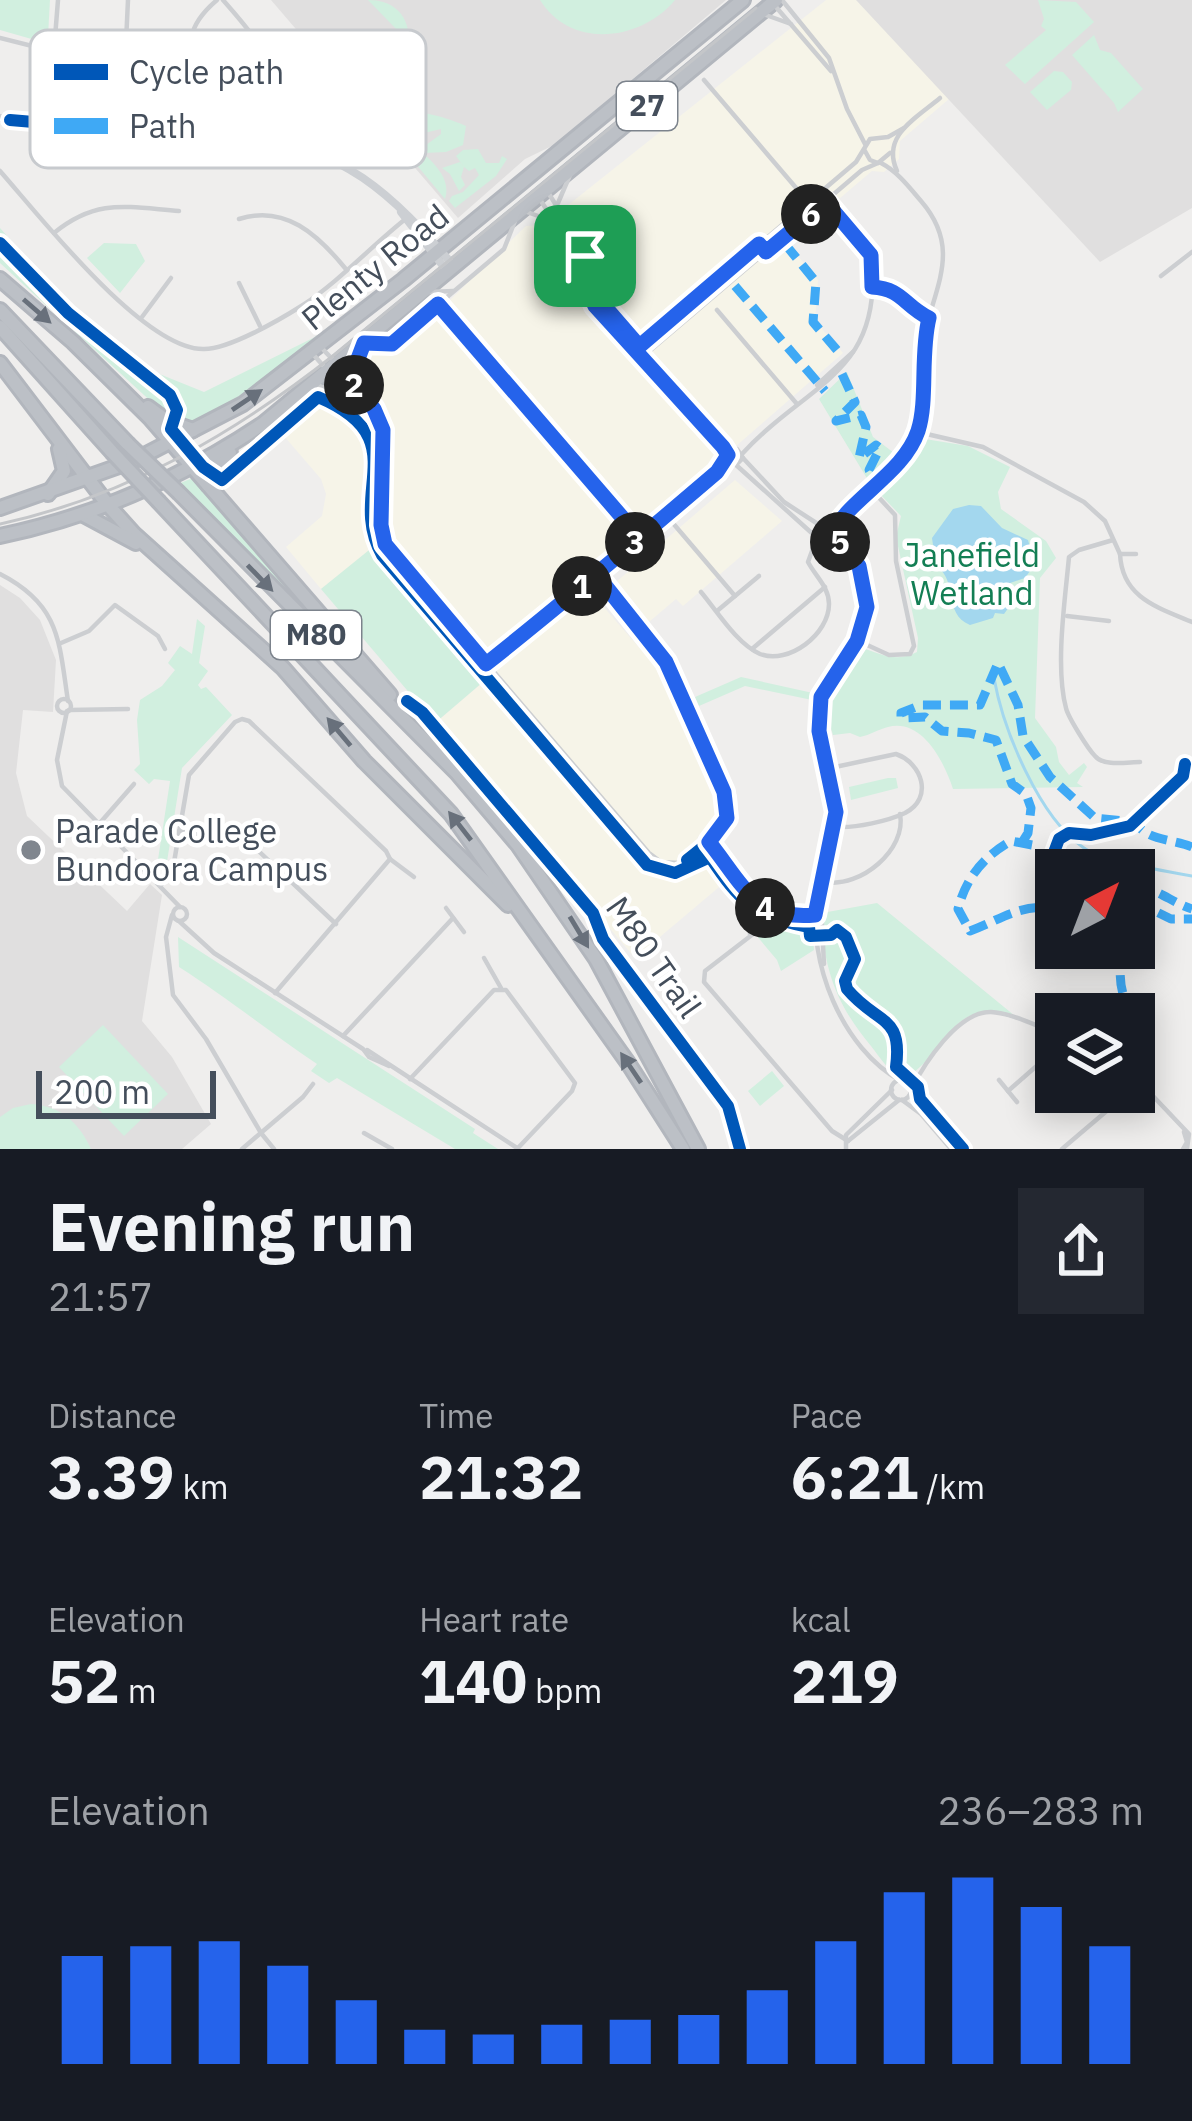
<!DOCTYPE html>
<meta charset="utf-8">
<style>
:root{--surface:#171b24;--page:#242831;--text:#f1f3f6;--muted:#9ea1a6;--accent:#2563eb}
body{margin:0;font-family:"IBM Plex Sans",sans-serif;background:var(--page);color:var(--text);height:100vh;display:flex;flex-direction:column;font-size:45px;white-space:nowrap}
*{box-sizing:border-box;margin:0}
p{font-size:39px;color:var(--muted)}
.icon{flex:none;width:66px;height:66px;fill:none;stroke:currentColor;stroke-width:2;stroke-linecap:round;stroke-linejoin:round}
.map{position:relative;height:1149px;overflow:hidden}
.sheet{display:flex;flex-direction:column;background:var(--surface);flex:1}
.sheet>*{flex:none}
.needle{width:78px;rotate:42deg}
.fabs{position:absolute;left:1035px;top:849px;display:grid;gap:24px}
.fabs a{display:grid;place-items:center;width:120px;height:120px;border-radius:0px;background:var(--surface);box-shadow:0 6px 30px #0003;font-size:60px}
.scale{position:absolute;left:36px;bottom:30px;width:180px;box-sizing:border-box;padding-left:12px;border:6px solid #444e5b;border-top:0;font-size:33px;line-height:42px;white-space:nowrap;color:#444e5b;-webkit-text-stroke:9px #fff;paint-order:stroke}
.pin{position:absolute;display:grid;place-items:center;width:102px;height:102px;color:#fff;margin:-51px;border-radius:24px;box-shadow:0 6px 18px #0006}
.km{position:absolute;width:60px;height:60px;margin:-30px;border-radius:50%;background:#222;color:#fff;font-size:33px;line-height:60px;text-align:center}
.round{display:grid;place-items:center;flex:none;width:126px;height:126px;border-radius:0px;background:var(--page)}
.head{display:flex;align-items:center;justify-content:space-between;height:204px;padding:0 48px}
h1{font-size:66px;font-weight:800;line-height:90px}
.stats{display:grid;grid-template-columns:repeat(3,1fr);gap:18px;height:204px;padding:12px 48px}
.stats div{display:grid;align-content:center}
.stats b{font-size:60px;font-weight:800}
.stats small{font-size:33px;font-weight:400}
.stats p{font-size:33px}
.chart{height:336px;padding:24px 48px}
.chart p{display:flex;justify-content:space-between}
.chart svg{width:100%;height:216px;margin-top:12px;stroke:var(--accent);stroke-width:6}
.map>svg:first-child{display:block}
.commercial{fill:#f6f4e8}
.education{fill:#e0dfdf}
.green{fill:#d1efdf}
.water{fill:#a3d7ee}
.lines{fill:none;stroke-linecap:round;stroke-linejoin:round}
.stream{stroke:#a3d7ee;stroke-width:3}
.highway-casing{stroke:#b2b6bd;stroke-width:18}
.street{stroke:#ccced1;stroke-width:4.5}
.secondary{stroke:#cccfd3;stroke-width:8}
.highway{stroke:#bcc0c6;stroke-width:12}
.tram{stroke:#c4c6c9;stroke-width:3}
.highway-bridge-casing{stroke:#b2b6bd;stroke-width:18;stroke-linecap:butt}
.highway-bridge{stroke:#bcc0c6;stroke-width:12}
.quiet{stroke:#3fa9f5;stroke-width:9;stroke-dasharray:18 9;stroke-linecap:butt}
.cycleway-casing{stroke:#fff;stroke-width:20}
.cycleway{stroke:#0057b8;stroke-width:12}
.oneway{fill:#68707b}
.route-casing{stroke:#fff;stroke-width:24}
.route{stroke:#2563eb;stroke-width:15}
.poi-dot{fill:#80868e;stroke:#fff;stroke-width:4.5}
.labels{text-anchor:middle;stroke-width:9;stroke-linejoin:round;paint-order:stroke}
.shield{fill:#fff;stroke:#7c838c;stroke-width:3}
.shield-label{font-size:30px;font-weight:bold;fill:#444e5b}
.street-label{font-size:33px;fill:#444e5b;stroke:#fff}
.park-label{font-size:33px;fill:#137e54;stroke:#fff}
.poi-label{font-size:33px;fill:#444e5b;stroke:#fff;text-anchor:start}
.key{fill:#fff;stroke:#c7cace;stroke-width:3}
.key-label{font-size:33px;fill:#444e5b}
</style>
<div class="map">
<svg width="1192" height="1149" viewBox="0 0 1192 1149">
<rect width="100%" height="100%" fill="#efeeed"/>
<g class="commercial">
<polygon points="826,0 868,0 949,99 900,141 899,159 884,172 872,171 787,243 818,280 815,321 843,353 581,581 656,667 716,804 714,820 697,838 731,877 635,958 435,723 490,676 379,543 321,589 286,547 322,516 326,494 321,479 284,436 362,371 372,353 385,353 447,303 526,226 543,225"/>
<polygon points="735,480 782,521 683,606 676,599 649,622 616,582"/>
</g>
<g class="education">
<polygon points="271,0 726,0 556,144 525,159 458,218"/>
<polygon points="856,0 1192,0 1192,208 1100,262"/>
<polygon points="0,585 20,598 40,620 56,660 53,712 23,710 16,773 27,816 127,911 150,884 162,895 142,1021 172,1057 211,1124 182,1149 0,1149"/>
</g>
<g class="green">
<polygon points="0,0 50,0 48,36 42,42 0,30"/>
<path d="M368,0C391,0 407,12 409,37L398,31Z"/>
<path d="M540,0H675C641,41 571,50 540,0Z"/>
<polygon points="1038,0 1076,2 1094,22 1025,84 1005,65 1046,30 1041,26 1044,19"/>
<polygon points="1094,35 1100,50 1111,53 1143,89 1118,112 1114,103 1072,55"/>
<polygon points="1054,71 1063,72 1072,82 1071,90 1047,110 1030,92"/>
<path d="M365,94C373,98 382,107 391,108C419,112 439,114 466,126L463,145L446,152L424,153L422,148L441,134V129L411,136V127L380,125L361,104Z"/>
<path d="M407,141C425,154 453,175 445,199L400,145Z"/>
<polygon points="478,149 486,163 499,163 502,156 507,159 496,176 455,208 449,201 452,196 463,192 479,175 475,168 469,171 464,167 461,177 465,185 459,191 450,174 442,168 460,162 464,167 456,156 463,150"/>
<polygon points="0,228 83,321 147,369 204,392 313,338 343,318 344,321 270,377 194,424 168,417 0,263"/>
<polygon points="104,243 136,244 145,261 120,293 87,258"/>
<polygon points="847,372 873,437 894,453 868,480 819,399"/>
<path d="M925,439L968,446L1010,467L998,492L1001,509L1046,541L1056,558L1040,578L1035,718L1056,747L1059,762L1069,775L1084,763L1087,767L1077,783L1083,787L953,789C945,764 923,718 888,727C879,729 870,735 860,737L850,733L833,735C819,696 840,678 860,647C880,654 897,663 917,652L918,638L896,537L901,516L879,493L891,473Z"/>
<polygon points="195,477 322,623 318,627 178,484"/>
<polygon points="379,542 490,676 435,723 321,589"/>
<polygon points="197,619 205,626 199,663 208,671 198,685 201,689 206,687 232,715 182,768 165,874 157,866 170,781 154,779 149,784 134,770 140,764 137,720 140,700 162,686 175,670 168,663 180,646 192,654"/>
<polygon points="741,677 813,693 812,700 745,686 699,706 695,697"/>
<polygon points="888,778 896,778 898,788 851,800 849,787"/>
<path d="M877,903L1015,1016C951,994 947,1055 904,1079C888,1071 881,1059 871,1046C839,1008 822,970 822,913Z"/>
<polygon points="775,917 805,923 812,929 814,950 781,971 777,960 756,935"/>
<path d="M178,937L475,1129L473,1133L498,1149H455L337,1078L329,1083L311,1071L317,1064C268,1031 229,999 179,967Z"/>
<polygon points="103,1025 168,1094 124,1136 59,1067"/>
<polygon points="772,1071 784,1086 760,1106 748,1091"/>
<path d="M31,1104C61,1106 79,1123 91,1149H0V1117L13,1108Z"/>
</g>
<path class="water" d="M969,505L981,506L1002,528L1028,540L1035,564L1025,578L1010,583L1009,607L1004,614L995,613L993,618L970,625C942,613 959,581 936,566L932,538L953,509Z"/>
<g class="lines">
<path class="stream" d="M994,678C1003,729 1039,818 1084,848C1100,860 1169,872 1192,876"/>
<defs>
<g id="highway">
<polyline points="0,279 73,342 150,418 390,695"/>
<polyline points="0,310 128,444"/>
<polyline points="0,327 112,452"/>
<polyline points="0,363 108,505 134,534 283,668 364,761 508,905"/>
<polyline points="148,407 167,421 193,430"/>
<polyline points="208,485 215,468 230,453"/>
<polyline points="179,493 457,773 518,845 596,959 698,1149"/>
<polyline points="48,494 64,471 59,449"/>
<polyline points="159,502 451,814 628,1063 683,1149"/>
<polyline points="0,508 133,461 243,404 403,280 743,0"/>
<polyline points="82,514 136,543"/>
<path d="M0,536C95,516 184,477 264,423L776,0"/>
</g>
</defs>
<use href="#highway" class="highway-casing"/>
<g class="street">
<path d="M223,0C274,58 273,62 267,138"/>
<polyline points="782,0 829,58 847,109 865,144"/>
<polyline points="776,7 831,71"/>
<polyline points="763,14 791,24"/>
<polyline points="0,38 52,51"/>
<polyline points="125,63 128,0"/>
<path d="M211,74C179,49 190,23 217,0"/>
<polyline points="272,76 302,78"/>
<polyline points="704,80 815,210"/>
<polyline points="48,125 58,0"/>
<polyline points="865,151 870,160 878,163 890,153"/>
<polyline points="332,157 348,132"/>
<path d="M0,171C39,215 143,349 203,349C228,350 281,319 303,305C341,280 372,245 408,217"/>
<path d="M897,171C881,136 915,119 940,98"/>
<polyline points="549,194 580,243 600,301 733,449"/>
<polyline points="539,198 568,242 595,306 723,447 730,462 738,463 743,458 737,449 728,455"/>
<polyline points="558,203 570,175"/>
<polyline points="527,212 555,222"/>
<path d="M239,219C285,204 318,235 345,268"/>
<path d="M54,233C97,198 127,207 179,211"/>
<polyline points="1161,276 1192,252"/>
<polyline points="239,283 260,326"/>
<path d="M872,287C903,289 902,305 927,317"/>
<polyline points="429,292 453,291"/>
<polyline points="438,305 635,542"/>
<polyline points="717,310 797,404"/>
<polyline points="142,317 171,278"/>
<path d="M320,346C340,369 376,397 383,427C392,466 369,511 388,548L649,853L661,862L679,863C703,852 728,831 728,803L666,662L596,574"/>
<polyline points="635,350 856,162 870,139 888,137 904,128"/>
<polyline points="312,353 370,419 382,442"/>
<polyline points="646,354 862,170 878,163"/>
<polyline points="350,380 364,342 382,345 395,341 504,249 515,221"/>
<polyline points="316,384 356,406"/>
<polyline points="817,385 853,352"/>
<polyline points="918,432 983,447 1084,502 1105,521 1120,554"/>
<path d="M742,454C808,382 882,375 872,259L825,202"/>
<polyline points="743,458 784,502 821,526"/>
<polyline points="735,464 815,536"/>
<polyline points="666,515 735,596"/>
<circle cx="824" cy="535" r="9"/>
<path d="M827,526C855,506 904,466 917,433C927,408 919,377 922,350C929,293 966,253 921,201C909,187 898,172 881,163"/>
<path d="M1113,540L1079,550L1069,557C1065,600 1055,667 1066,708C1068,717 1088,749 1095,756C1104,767 1128,762 1140,762"/>
<path d="M829,544C843,551 852,563 857,578C874,628 829,653 821,698C815,737 836,768 836,807C837,838 821,866 817,897C807,961 842,1049 901,1081"/>
<path d="M1136,554H1120C1122,597 1156,607 1192,622"/>
<path d="M0,574C61,605 59,643 68,701"/>
<polyline points="591,579 609,596"/>
<path d="M701,592C717,611 737,644 760,654C789,665 829,634 829,604C829,587 816,577 808,562L816,540"/>
<polyline points="717,611 759,576"/>
<polyline points="1067,616 1109,621"/>
<polyline points="852,638 889,655 910,654 914,646 896,561 895,515 871,489"/>
<polyline points="61,643 89,631 115,605 158,636 165,649"/>
<polyline points="752,649 825,587"/>
<polyline points="486,664 506,650"/>
<polyline points="491,668 717,472 734,464"/>
<path d="M825,688C859,631 897,595 834,536"/>
<circle cx="64" cy="706" r="7"/>
<polyline points="69,710 128,709"/>
<polyline points="67,711 57,760 62,786 180,907"/>
<polyline points="822,717 843,804 841,827 821,907 824,964"/>
<path d="M835,767L896,754C922,763 934,798 905,813C888,821 856,828 838,827"/>
<polyline points="99,824 134,784"/>
<polyline points="179,831 250,843 336,924"/>
<path d="M709,842C742,883 756,917 815,921"/>
<polyline points="390,859 414,877"/>
<path d="M826,882C860,888 907,850 900,814"/>
<polyline points="161,885 172,874 189,775 235,722 242,719 249,721 386,851 390,859 275,993"/>
<circle cx="180" cy="914" r="7"/>
<polyline points="446,908 464,932"/>
<polyline points="772,912 757,931 705,971 704,982 832,1131 848,1141"/>
<polyline points="172,915 166,937 173,995 206,1039 261,1133 274,1149"/>
<polyline points="180,922 214,953 363,1049 369,1057 389,1066"/>
<polyline points="750,934 767,909"/>
<polyline points="484,958 501,988"/>
<polyline points="343,1036 453,918"/>
<polyline points="367,1050 517,1148"/>
<polyline points="1134,1076 1189,1134 1187,1149"/>
<polyline points="410,1079 494,990 506,990 575,1083 572,1091 517,1149"/>
<polyline points="999,1080 1017,1102"/>
<circle cx="901" cy="1090" r="10"/>
<path d="M911,1090C924,1064 958,1011 991,1012C1012,1013 1036,1026 1056,1033"/>
<polyline points="1008,1091 1056,1049"/>
<polyline points="902,1100 921,1114 951,1149"/>
<polyline points="364,1133 392,1149"/>
<polyline points="848,1141 899,1100"/>
<polyline points="242,1149 303,1097 313,1084"/>
<polyline points="846,1149 846,1135 892,1090"/>
<polyline points="1062,1149 1129,1092"/>
<polyline points="1183,1149 1187,1142 1184,1132"/>
</g>
<g class="secondary">
<path d="M0,118L48,125L246,140C340,143 394,196 453,265"/>
<polyline points="401,212 447,271"/>
</g>
<use href="#highway" class="highway"/>
<path class="tram" d="M0,524C125,497 234,434 334,355L756,8"/>
<defs>
<g id="highway-bridge">
<polyline points="128,444 179,493"/>
<polyline points="112,452 159,502"/>
</g>
</defs>
<use href="#highway-bridge" class="highway-bridge-casing"/>
<use href="#highway-bridge" class="highway-bridge"/>
<g class="quiet">
<polyline points="785,244 816,282 813,322 842,356"/>
<polyline points="735,286 825,391"/>
<polyline points="842,374 855,402 836,421 861,415 866,427 859,458 876,445 880,448 869,470 872,475"/>
<path d="M1023,841L1028,833L1031,808L1026,794L1012,784L996,740L969,733L942,731L925,717L901,718V713L921,705H980L998,663L1018,705L1023,736L1050,777L1095,818L1136,822C1145,841 1174,839 1192,847"/>
<path d="M1032,845L1011,841C983,857 966,878 958,909L970,931C1000,920 1023,902 1056,909"/>
<path d="M1134,886C1158,888 1170,902 1192,909"/>
<polyline points="1134,901 1171,919 1192,919"/>
<path d="M1122,948C1119,973 1118,993 1133,1014"/>
</g>
<defs>
<g id="cycleway">
<polyline points="10,120 246,140"/>
<path d="M0,243L68,313L170,395L177,410L171,429L203,467L222,480L318,397C417,439 346,491 382,555L647,865L675,873L710,857C740,902 755,917 809,927L810,936L831,935L837,930L846,937L855,959L845,981L847,989C877,1025 903,1014 896,1067L918,1087L920,1099L963,1149"/>
<path d="M596,574L664,659L727,798C732,828 708,843 687,860"/>
<polyline points="407,701 422,712 593,913 603,939 728,1106 740,1149"/>
<polyline points="1094,870 1053,855 1059,839 1069,833 1091,835 1130,826 1183,776 1185,764"/>
</g>
</defs>
<use href="#cycleway" class="cycleway-casing"/>
<use href="#cycleway" class="cycleway"/>
</g>
<defs><path id="oneway-solid" d="M-6-.8H1V-3.2L6.5 0L1 3.2V.8H-6Z" transform="scale(3)"/></defs>
<g class="oneway">
<use href="#oneway-solid" transform="translate(37 311) rotate(41)"/>
<use href="#oneway-solid" transform="translate(247 400) rotate(-34)"/>
<use href="#oneway-solid" transform="translate(260 578) rotate(46)"/>
<use href="#oneway-solid" transform="translate(339 732) rotate(-130)"/>
<use href="#oneway-solid" transform="translate(460 826) rotate(-128)"/>
<use href="#oneway-solid" transform="translate(579 932) rotate(59)"/>
<use href="#oneway-solid" transform="translate(631 1068) rotate(-124)"/>
</g>
<g class="lines">
<defs>
<path id="route" d="M585,256L600,301L639,346L635,350L723,447L728,455L717,472C641,537 564,602 486,664L385,544L381,525L383,430L374,409L350,380L364,343L392,344L438,304L640,538L596,574L666,662L724,792L727,818L709,842C742,883 755,921 815,915L836,812L819,731L821,697L857,641L867,607L859,566L833,531C855,495 904,472 918,431C928,400 920,355 929,318C903,305 903,289 872,287L871,255L826,202L766,252L759,244L635,350L595,306L577,267L585,256"/>
</defs>
<use href="#route" class="route-casing"/>
<use href="#route" class="route"/>
</g>
<circle class="poi-dot" cx="31" cy="850" r="12"/>
<g class="labels">
<g class="shield">
<rect x="617" y="82" width="60" height="48" rx="9"/>
<rect x="271" y="611" width="90" height="48" rx="9"/>
</g>
<g class="shield-label">
<text x="647" y="116">27</text>
<text x="316" y="645">M80</text>
</g>
<g class="street-label">
<text transform="translate(375 267) rotate(-39)" y="12">Plenty Road</text>
<text transform="translate(654 957) rotate(55)" y="12">M80 Trail</text>
</g>
<g class="park-label">
<text x="972" y="567">Janefield<tspan x="972" dy="38">Wetland</tspan></text>
</g>
<g class="poi-label">
<text x="55" y="843">Parade College<tspan x="55" dy="38">Bundoora Campus</tspan></text>
</g>
</g>
<rect x="30" y="30" width="396" height="138" rx="18" class="key"/>
<rect x="54" y="64" width="54" height="16" fill="#0057b8"/>
<rect x="54" y="118" width="54" height="16" fill="#3fa9f5"/>
<g class="key-label">
<text x="129" y="84">Cycle path</text>
<text x="129" y="138">Path</text>
</g>
</svg>
<div class="fabs">
<a><svg class="needle" viewBox="-14 -14 28 28"><path d="M0-13l5 13h-10z" fill="#e53935"/><path d="M0 13l5-13h-10z" fill="#9ea1a6"/></svg></a>
<a><svg class="icon" aria-label="layers" viewBox="0 0 24 24"><path d="M12 4l9 5-9 5-9-5zM3 14l9 5 9-5"/></svg></a>
</div>
<div class="scale">200 m</div>
<div class="pin" style="left:585px;top:256px;background:#1e9e55"><svg class="icon" aria-label="arrive" viewBox="0 0 24 24"><path d="M6 21V4h12l-3 4 3 4H6"/></svg></div>
<b class="km" style="left:582px;top:586px">1</b>
<b class="km" style="left:354px;top:385px">2</b>
<b class="km" style="left:635px;top:542px">3</b>
<b class="km" style="left:765px;top:908px">4</b>
<b class="km" style="left:840px;top:542px">5</b>
<b class="km" style="left:811px;top:214px">6</b>
</div>
<section class="sheet">
<div class="head"><div><h1>Evening run</h1><p>21:57</p></div><a class="round"><svg class="icon" aria-label="share" viewBox="0 0 24 24"><path d="M12 15V3M7 8l5-5 5 5M5 13v7h14v-7"/></svg></a></div>
<div class="stats">
<div><p>Distance</p><b>3.39<small> km</small></b></div>
<div><p>Time</p><b>21:32</b></div>
<div><p>Pace</p><b>6:21<small> /km</small></b></div>
</div>
<div class="stats">
<div><p>Elevation</p><b>52<small> m</small></b></div>
<div><p>Heart rate</p><b>140<small> bpm</small></b></div>
<div><p>kcal</p><b>219</b></div>
</div>
<div class="chart"><p><span>Elevation</span>236–283 m</p>
<svg viewBox="0 0 160 44" preserveAspectRatio="none"><path d="M5 44V22M15 44V20M25 44V19M35 44V24M45 44V31M55 44V37M65 44V38M75 44V36M85 44V35M95 44V34M105 44V29M115 44V19M125 44V9M135 44V6M145 44V12M155 44V20"/></svg>
</div>
</section>
